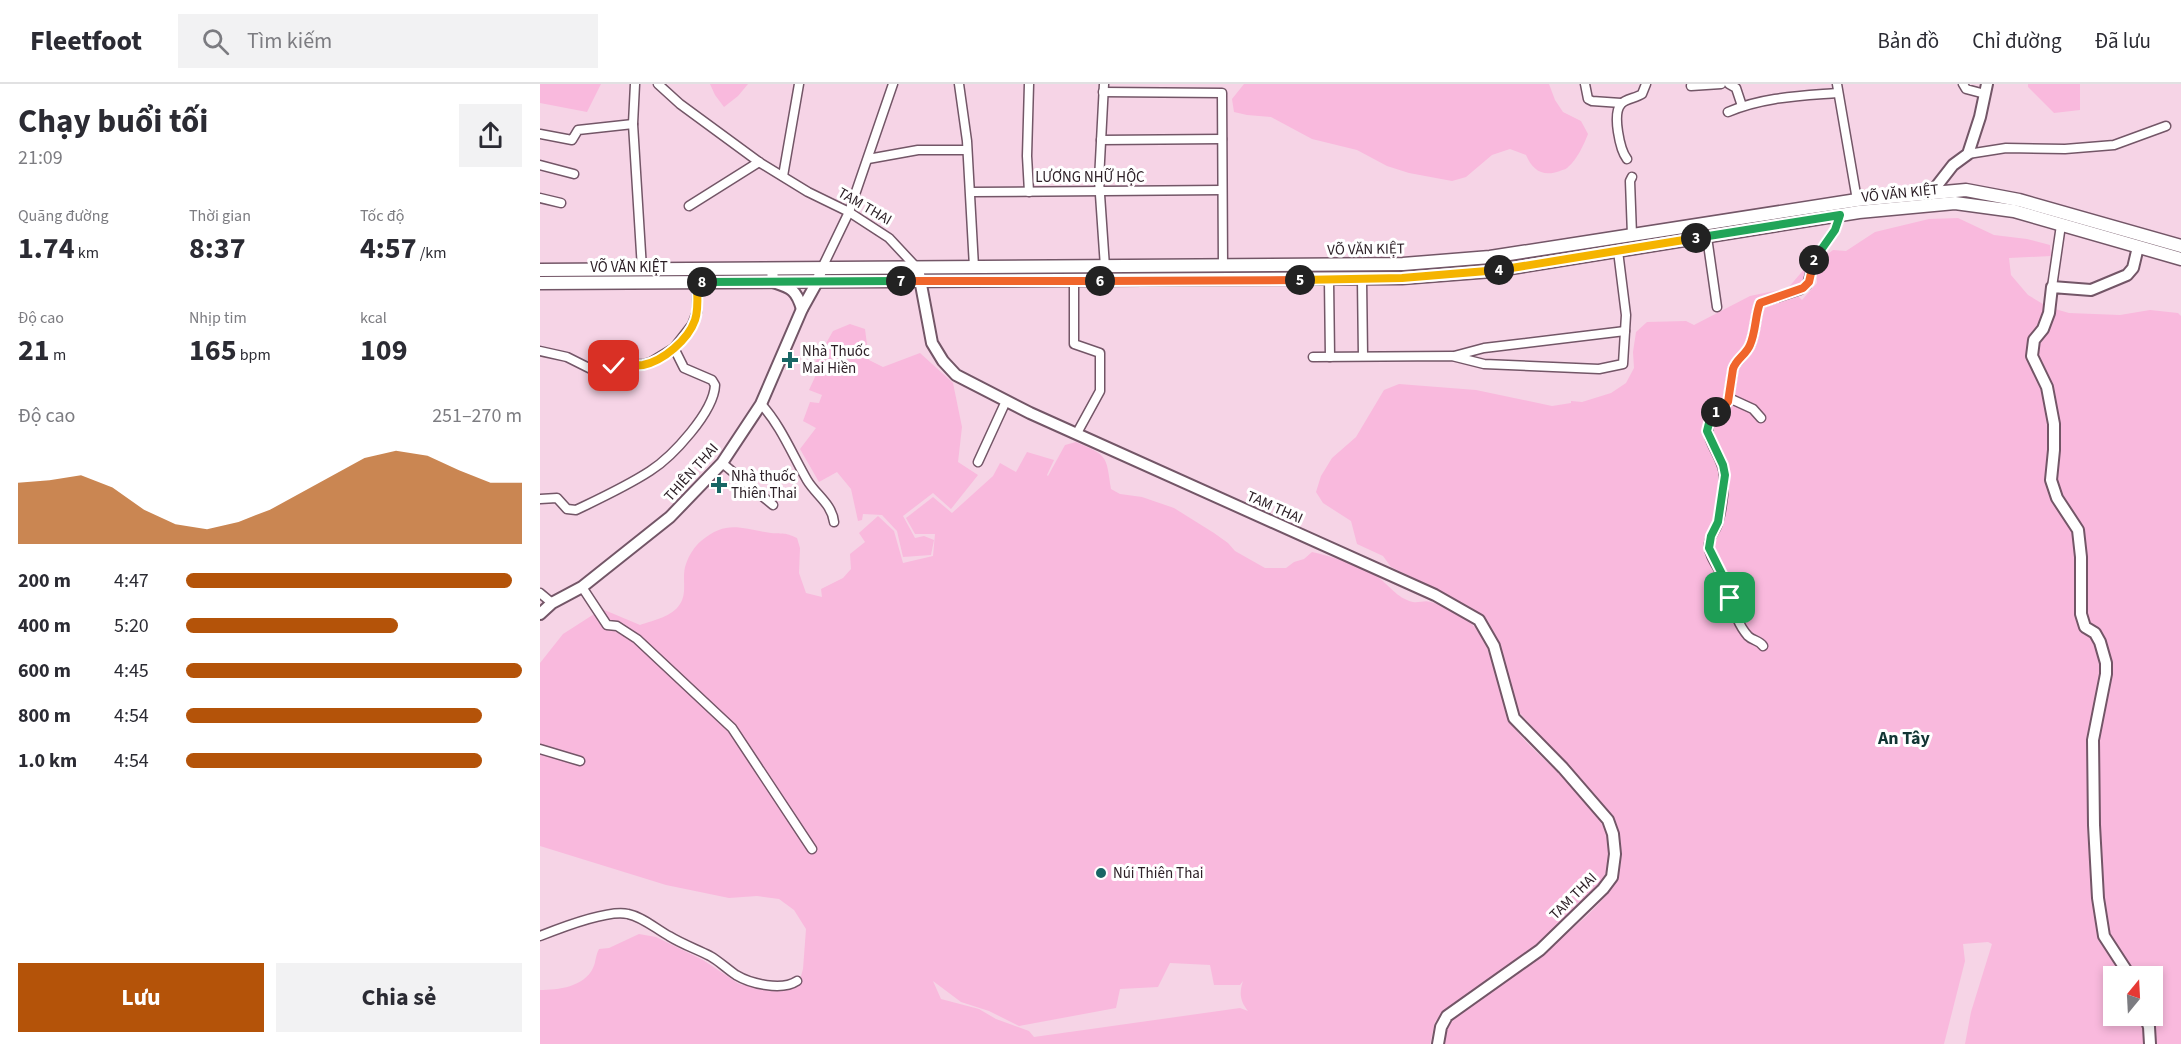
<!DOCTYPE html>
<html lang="vi">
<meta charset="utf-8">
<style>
:root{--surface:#fff;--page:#f2f2f3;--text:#2b2b33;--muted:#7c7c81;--line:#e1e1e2;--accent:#b45309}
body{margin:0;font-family:"Source Sans 3",sans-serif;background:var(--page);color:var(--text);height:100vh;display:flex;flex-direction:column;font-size:22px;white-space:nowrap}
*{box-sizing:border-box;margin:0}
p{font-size:20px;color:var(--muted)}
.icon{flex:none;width:33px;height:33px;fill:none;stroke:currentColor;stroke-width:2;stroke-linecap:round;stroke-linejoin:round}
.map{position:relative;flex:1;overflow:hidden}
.drawer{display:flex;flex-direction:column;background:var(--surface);width:540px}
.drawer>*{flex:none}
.needle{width:39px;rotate:18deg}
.tools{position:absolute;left:1563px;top:882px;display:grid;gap:12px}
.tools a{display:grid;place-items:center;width:60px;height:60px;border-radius:0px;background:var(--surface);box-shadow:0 3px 9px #0003;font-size:30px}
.pin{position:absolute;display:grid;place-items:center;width:51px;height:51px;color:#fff;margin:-26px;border-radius:12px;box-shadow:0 3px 9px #0006}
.km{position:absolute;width:30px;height:30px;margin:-15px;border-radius:50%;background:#222;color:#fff;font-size:16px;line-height:30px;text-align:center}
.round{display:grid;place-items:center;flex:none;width:63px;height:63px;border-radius:0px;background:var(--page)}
.overview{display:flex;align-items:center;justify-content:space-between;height:102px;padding:0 18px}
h1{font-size:33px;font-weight:700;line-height:45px}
.stats{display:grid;grid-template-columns:repeat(3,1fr);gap:9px;height:102px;padding:6px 18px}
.stats div{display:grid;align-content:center}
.stats b{font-size:30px;font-weight:700}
.stats small{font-size:16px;font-weight:400}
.stats p{font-size:16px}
.chart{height:168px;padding:12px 18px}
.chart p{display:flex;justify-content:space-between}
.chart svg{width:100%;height:108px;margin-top:6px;fill:var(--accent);opacity:.7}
.cta{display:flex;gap:12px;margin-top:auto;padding:12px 18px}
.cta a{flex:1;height:69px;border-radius:0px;background:var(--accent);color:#fff;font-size:24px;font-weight:700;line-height:69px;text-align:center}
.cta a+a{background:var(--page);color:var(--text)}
ul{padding:0 18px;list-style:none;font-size:20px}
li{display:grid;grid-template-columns:96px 72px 1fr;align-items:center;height:45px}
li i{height:15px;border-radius:8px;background:var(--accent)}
header{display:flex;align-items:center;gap:36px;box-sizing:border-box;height:84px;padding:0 30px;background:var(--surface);border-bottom:2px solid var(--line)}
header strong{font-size:28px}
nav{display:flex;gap:33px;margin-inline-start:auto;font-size:21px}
.search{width:420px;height:54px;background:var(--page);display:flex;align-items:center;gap:15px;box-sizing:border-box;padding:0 21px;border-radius:0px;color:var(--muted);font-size:22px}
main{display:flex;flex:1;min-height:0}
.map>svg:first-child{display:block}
.green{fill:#f9b9dd;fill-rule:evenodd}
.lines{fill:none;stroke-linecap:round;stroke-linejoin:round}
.street-casing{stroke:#735667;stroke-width:11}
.secondary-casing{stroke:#735667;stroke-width:14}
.primary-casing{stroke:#735667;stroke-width:15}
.street{stroke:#fff;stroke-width:8}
.secondary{stroke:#fff;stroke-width:10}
.primary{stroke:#fff;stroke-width:12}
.split-1-casing{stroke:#fff;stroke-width:12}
.split-2-casing{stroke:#fff;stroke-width:12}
.split-3-casing{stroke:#fff;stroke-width:12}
.split-4-casing{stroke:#fff;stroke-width:12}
.split-5-casing{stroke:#fff;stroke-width:12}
.split-6-casing{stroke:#fff;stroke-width:12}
.split-7-casing{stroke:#fff;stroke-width:12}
.split-8-casing{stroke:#fff;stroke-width:12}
.split-9-casing{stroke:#fff;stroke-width:12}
.split-1{stroke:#22a559;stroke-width:8}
.split-2{stroke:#f0652b;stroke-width:8}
.split-3{stroke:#22a559;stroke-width:8}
.split-4{stroke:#f5b400;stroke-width:8}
.split-5{stroke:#f5b400;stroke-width:8}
.split-6{stroke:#f0652b;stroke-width:8}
.split-7{stroke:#f0652b;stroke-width:8}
.split-8{stroke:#22a559;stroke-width:8}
.split-9{stroke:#f5b400;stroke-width:8}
.poi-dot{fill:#186665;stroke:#fff;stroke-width:2}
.labels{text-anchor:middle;stroke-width:6;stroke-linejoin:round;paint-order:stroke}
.street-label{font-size:15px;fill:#2d2027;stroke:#fff}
.poi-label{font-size:15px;fill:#2d2027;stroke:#fff;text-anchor:start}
.quarter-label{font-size:18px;font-weight:bold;fill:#123534;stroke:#fff}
</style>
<header>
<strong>Fleetfoot</strong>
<div class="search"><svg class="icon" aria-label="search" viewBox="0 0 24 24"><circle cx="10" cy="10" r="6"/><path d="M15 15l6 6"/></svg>Tìm kiếm</div>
<nav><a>Bản đồ</a><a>Chỉ đường</a><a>Đã lưu</a></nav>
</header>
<main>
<section class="drawer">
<div class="overview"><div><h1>Chạy buổi tối</h1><p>21:09</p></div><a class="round"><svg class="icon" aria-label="share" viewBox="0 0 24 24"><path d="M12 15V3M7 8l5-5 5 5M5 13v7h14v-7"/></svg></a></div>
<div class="stats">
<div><p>Quãng đường</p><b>1.74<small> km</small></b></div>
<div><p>Thời gian</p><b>8:37</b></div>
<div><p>Tốc độ</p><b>4:57<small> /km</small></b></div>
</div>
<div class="stats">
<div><p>Độ cao</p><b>21<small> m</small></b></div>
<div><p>Nhịp tim</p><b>165<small> bpm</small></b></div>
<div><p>kcal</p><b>109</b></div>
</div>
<div class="chart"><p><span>Độ cao</span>251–270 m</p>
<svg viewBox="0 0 160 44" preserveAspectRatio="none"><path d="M0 44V19L10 18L20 16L30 21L40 30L50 36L60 38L70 35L80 30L90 23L100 16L110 9L120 6L130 8L140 14L150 19L160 19V44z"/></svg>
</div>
<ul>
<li><b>200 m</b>4:47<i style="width:97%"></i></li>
<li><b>400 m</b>5:20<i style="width:63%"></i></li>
<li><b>600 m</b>4:45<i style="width:100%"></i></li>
<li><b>800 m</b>4:54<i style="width:88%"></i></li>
<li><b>1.0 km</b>4:54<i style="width:88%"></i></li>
</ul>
<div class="cta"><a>Lưu</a><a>Chia sẻ</a></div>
</section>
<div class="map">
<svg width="1641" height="960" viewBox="0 0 1641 960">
<rect width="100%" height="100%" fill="#f6d4e6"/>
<g class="green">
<polygon points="0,0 61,0 47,28 0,19"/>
<polygon points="170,0 208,0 198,12 184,23 175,11"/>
<path d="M704,0H1009L1015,16L1023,28L1041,37L1048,50C1044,60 1037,76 1028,83C1027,85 1022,86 1020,87C1003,93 993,87 986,71L970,65L952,71L926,93L912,97L869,89L847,82L817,66L772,55L731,33L707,31L694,28L692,15Z"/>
<polygon points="1488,0 1540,0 1540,26 1514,29 1488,3"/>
<path d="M1418,134L1454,151L1487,155L1510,161L1511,172L1469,174L1471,191L1488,211L1508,223L1529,229L1580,231L1610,226L1638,229L1641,232V960H1425L1431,928L1452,860L1448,858L1423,860L1425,877L1404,960H903C902,933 935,919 953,906C982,885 1063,827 1076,796C1086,773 1081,746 1068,726L978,627L960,563L948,537L930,523L902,508L851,483L843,472L817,460L811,437L783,419L776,408L781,392L792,374L816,353L844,306L859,300L936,306L1012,322L1031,319V317L1042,318L1071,309L1086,299L1094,284L1093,268L1096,248L1107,238L1146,237L1154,241L1210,212L1248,204L1266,183L1267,192L1263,205L1256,210L1262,216L1277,199V178L1293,166L1306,167L1335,148L1389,135ZM1574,892H1612V932H1574Z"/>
<polygon points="310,240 325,245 329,276 343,283 380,269 413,299 422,343 418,378 438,391 411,425 393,409 363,432 375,454 384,452 394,456 391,471 363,473 357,447 342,431 323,430 322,436 318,437 311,405 297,388 279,398 260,365 276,344 263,337 270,318 279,319 282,311 269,306 275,293 275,279 293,247"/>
<path d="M536,358C568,372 566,371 571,405L580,410L602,413L634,424L674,449L688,459L695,467L725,484H746L754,478L764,475L772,468C791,472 819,481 836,492C849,500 856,514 873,518C879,519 885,516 891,518C901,521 916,527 924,533C949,551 954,586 962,614C964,621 965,630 969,636C995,681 1101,735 1061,798L1002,858L901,930L895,938L890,960H0V906C18,906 44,903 53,884C56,878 55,873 59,865L69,864L99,850L116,853L163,876L199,900L228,906H247L259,899L263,885L266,845L254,826L239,815L217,812L189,814L126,801L0,762V579L23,550L62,525L100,541C114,536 132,533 140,520C148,508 141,493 146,480C149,471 155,462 161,457C187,435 202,445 231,449C244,450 244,448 257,454L260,464L259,489L266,509L282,513L281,505L303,494L311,485L310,470L325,458L319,449L338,432L354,447L363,479L393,472L395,450H375L366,434L393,413L412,429L453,392L460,379L476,388L487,368L514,376L507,391L508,392L525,361ZM630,879L670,881L674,901H700L703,897C699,909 700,917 708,927L700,924L494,953L489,947L456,935L439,925L401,915L393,897L421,918L449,927L479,942L576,924L580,905L618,903Z"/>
</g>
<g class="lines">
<defs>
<g id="street">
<polyline points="95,0 93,40 102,185"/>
<polyline points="118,0 140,20 219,78 268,108 309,128 349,154 377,184"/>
<polyline points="419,0 427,57 434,183"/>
<polyline points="489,0 487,72 489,108"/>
<polyline points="564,0 559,96 565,183"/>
<polyline points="1045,0 1048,15 1052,17 1081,19"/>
<polyline points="1189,0 1196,4 1202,22"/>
<polyline points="1297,0 1317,116"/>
<polyline points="1423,0 1426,5 1445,10"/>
<polyline points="1151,2 1181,0"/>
<polyline points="563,8 682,9 683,182"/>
<path d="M1188,28C1223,13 1260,12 1297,9"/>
<polyline points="0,50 32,56 38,46 93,40"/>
<polyline points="561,56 682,55"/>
<polyline points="1428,70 1466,64 1525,65 1574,61 1626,42"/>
<polyline points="328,75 378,66 427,66"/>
<path d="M1087,75C1080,66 1072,30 1081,20C1085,15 1096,14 1102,10L1106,0"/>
<polyline points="0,81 34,90"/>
<polyline points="243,92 259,0"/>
<polyline points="1092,93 1090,97 1092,151"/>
<polyline points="431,108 682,106"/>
<polyline points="0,114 21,119"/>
<polyline points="149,122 219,78"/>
<polyline points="1167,153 1177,223"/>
<polyline points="282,184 309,128 353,0"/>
<polyline points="789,196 790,273"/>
<polyline points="822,196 823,272"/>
<polyline points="534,197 534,260 560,269 560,307 537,349"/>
<polyline points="1512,203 1521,141"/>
<polyline points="0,267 27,273 53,286 60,287 80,281 104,280 111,278 134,264 152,241 157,228 157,198"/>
<polyline points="914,272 944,264 1085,247"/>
<polyline points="773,273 912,272 944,280 1059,285 1083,280 1086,231 1078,167"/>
<polyline points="1189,314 1213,325 1221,334"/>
<path d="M221,320C241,342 252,370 267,396C276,411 292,420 294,438"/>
<polyline points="438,378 466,317"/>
<polyline points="182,379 233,421"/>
<path d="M0,415L17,414L27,425L36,426C61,414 87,402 110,387C132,373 174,328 175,301L172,296L144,284L134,264"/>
<polyline points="42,503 67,541 77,542 97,555 192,644 272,765"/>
<polyline points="0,509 12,519"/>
<path d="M1223,562C1219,556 1213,557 1208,552C1193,535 1192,513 1183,493C1178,483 1168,471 1169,460C1170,452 1176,446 1178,439C1182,425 1184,407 1184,393C1185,372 1159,354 1172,333C1176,326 1184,324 1188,318L1193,285C1197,275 1206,271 1210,261C1216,247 1215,232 1220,219L1260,206L1267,201L1274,176L1295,146L1300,131"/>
<polyline points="0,665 40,677"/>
<path d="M0,852C20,844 68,825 88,830C103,833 116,845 129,852C142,860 156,865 170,872C179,877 187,885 196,891C211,900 242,907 257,897"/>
</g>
<g id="secondary">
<polyline points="1392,108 1413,81 1428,70 1440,33 1447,0"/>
<path d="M232,184L233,198C251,204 256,205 262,225"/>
<polyline points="379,190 392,259 403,277 416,291 490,329 895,511 939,536 954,562 974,634 1023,684 1068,736 1073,750 1075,770 1072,793 1063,805 1000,866 907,932 901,943 898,960"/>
<polyline points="0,530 12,519 42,503 130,433 182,379 221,320 262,225 277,198 282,184"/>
<polyline points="1590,892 1564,852 1558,814 1554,741 1553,656 1566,590 1566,579 1560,558 1555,549 1545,543 1541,530 1541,473 1538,446 1517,414 1511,396 1514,366 1514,340 1507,303 1492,272 1494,256 1503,245 1509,229 1512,203 1551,206 1587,191 1593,184 1598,163"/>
<polyline points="1605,932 1609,943 1610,960"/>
</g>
<g id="primary">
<polyline points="0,186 863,180 950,173 1317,116 1426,106 1479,116 1641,162"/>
<polyline points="0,199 862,194 952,187 1319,128 1415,119 1474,127 1641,175"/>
</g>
</defs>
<use href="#street" class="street-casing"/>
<use href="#secondary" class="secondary-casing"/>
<use href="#primary" class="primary-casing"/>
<use href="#street" class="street"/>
<use href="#secondary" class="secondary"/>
<use href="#primary" class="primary"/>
</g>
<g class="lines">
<defs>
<polyline id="split-1" points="1176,328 1170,335 1167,347 1183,381 1185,391 1178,438 1171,452 1169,464 1184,494 1190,514"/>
<path id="split-2" d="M1176,328L1188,318L1193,285C1196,275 1206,271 1210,261C1216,247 1215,232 1220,219L1263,204L1269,198L1274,176"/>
<polyline id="split-3" points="1156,154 1300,131 1295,146 1274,176"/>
<polyline id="split-4" points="959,186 1156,154"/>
<polyline id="split-5" points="760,196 862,194 959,186"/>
<polyline id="split-6" points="560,197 760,196"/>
<polyline id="split-7" points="361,197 560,197"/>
<polyline id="split-8" points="162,198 361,197"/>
<path id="split-9" d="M74,282C84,280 93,282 103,281C123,277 148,256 155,236C159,225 157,210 157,198H162"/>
</defs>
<use href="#split-1" class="split-1-casing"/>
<use href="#split-2" class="split-2-casing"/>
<use href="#split-3" class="split-3-casing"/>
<use href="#split-4" class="split-4-casing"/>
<use href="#split-5" class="split-5-casing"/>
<use href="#split-6" class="split-6-casing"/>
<use href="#split-7" class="split-7-casing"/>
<use href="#split-8" class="split-8-casing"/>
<use href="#split-9" class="split-9-casing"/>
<use href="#split-1" class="split-1"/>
<use href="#split-2" class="split-2"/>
<use href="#split-3" class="split-3"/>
<use href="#split-4" class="split-4"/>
<use href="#split-5" class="split-5"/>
<use href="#split-6" class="split-6"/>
<use href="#split-7" class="split-7"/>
<use href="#split-8" class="split-8"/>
<use href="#split-9" class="split-9"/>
</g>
<g class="poi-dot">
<path d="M247 267h6v6h6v6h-6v6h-6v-6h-6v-6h6z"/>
<path d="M176 392h6v6h6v6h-6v6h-6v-6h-6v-6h6z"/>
<circle cx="561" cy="789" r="6"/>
</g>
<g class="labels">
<g class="street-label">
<text x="550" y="98">LƯƠNG NHỮ HỘC</text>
<text transform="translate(1360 109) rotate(-6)" y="5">VÕ VĂN KIỆT</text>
<text transform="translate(325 122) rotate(30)" y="5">TAM THAI</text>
<text transform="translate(826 165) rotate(-1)" y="5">VÕ VĂN KIỆT</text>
<text x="89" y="188">VÕ VĂN KIỆT</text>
<text transform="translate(151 388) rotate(-48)" y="5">THIÊN THAI</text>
<text transform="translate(735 423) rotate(24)" y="5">TAM THAI</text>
<text transform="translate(1033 812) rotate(-45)" y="5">TAM THAI</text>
</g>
<g class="poi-label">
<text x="262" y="272">Nhà Thuốc<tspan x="262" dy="17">Mai Hiền</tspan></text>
<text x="191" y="397">Nhà thuốc<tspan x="191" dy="17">Thiên Thai</tspan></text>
<text x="573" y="794">Núi Thiên Thai</text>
</g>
<g class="quarter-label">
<text x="1364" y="660">An Tây</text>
</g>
</g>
</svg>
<div class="tools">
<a><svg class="needle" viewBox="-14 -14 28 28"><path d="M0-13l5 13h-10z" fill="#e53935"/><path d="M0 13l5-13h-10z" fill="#7c7c81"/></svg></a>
</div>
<div class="pin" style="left:1190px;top:514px;background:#1e9e55"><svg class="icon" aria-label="arrive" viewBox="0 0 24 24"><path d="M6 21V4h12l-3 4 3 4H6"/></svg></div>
<div class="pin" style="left:74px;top:282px;background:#d93025"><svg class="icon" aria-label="check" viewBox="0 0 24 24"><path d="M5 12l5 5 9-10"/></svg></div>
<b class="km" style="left:1176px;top:328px">1</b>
<b class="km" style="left:1274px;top:176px">2</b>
<b class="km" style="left:1156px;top:154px">3</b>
<b class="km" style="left:959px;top:186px">4</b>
<b class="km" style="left:760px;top:196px">5</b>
<b class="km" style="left:560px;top:197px">6</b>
<b class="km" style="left:361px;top:197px">7</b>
<b class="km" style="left:162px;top:198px">8</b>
</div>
</main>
